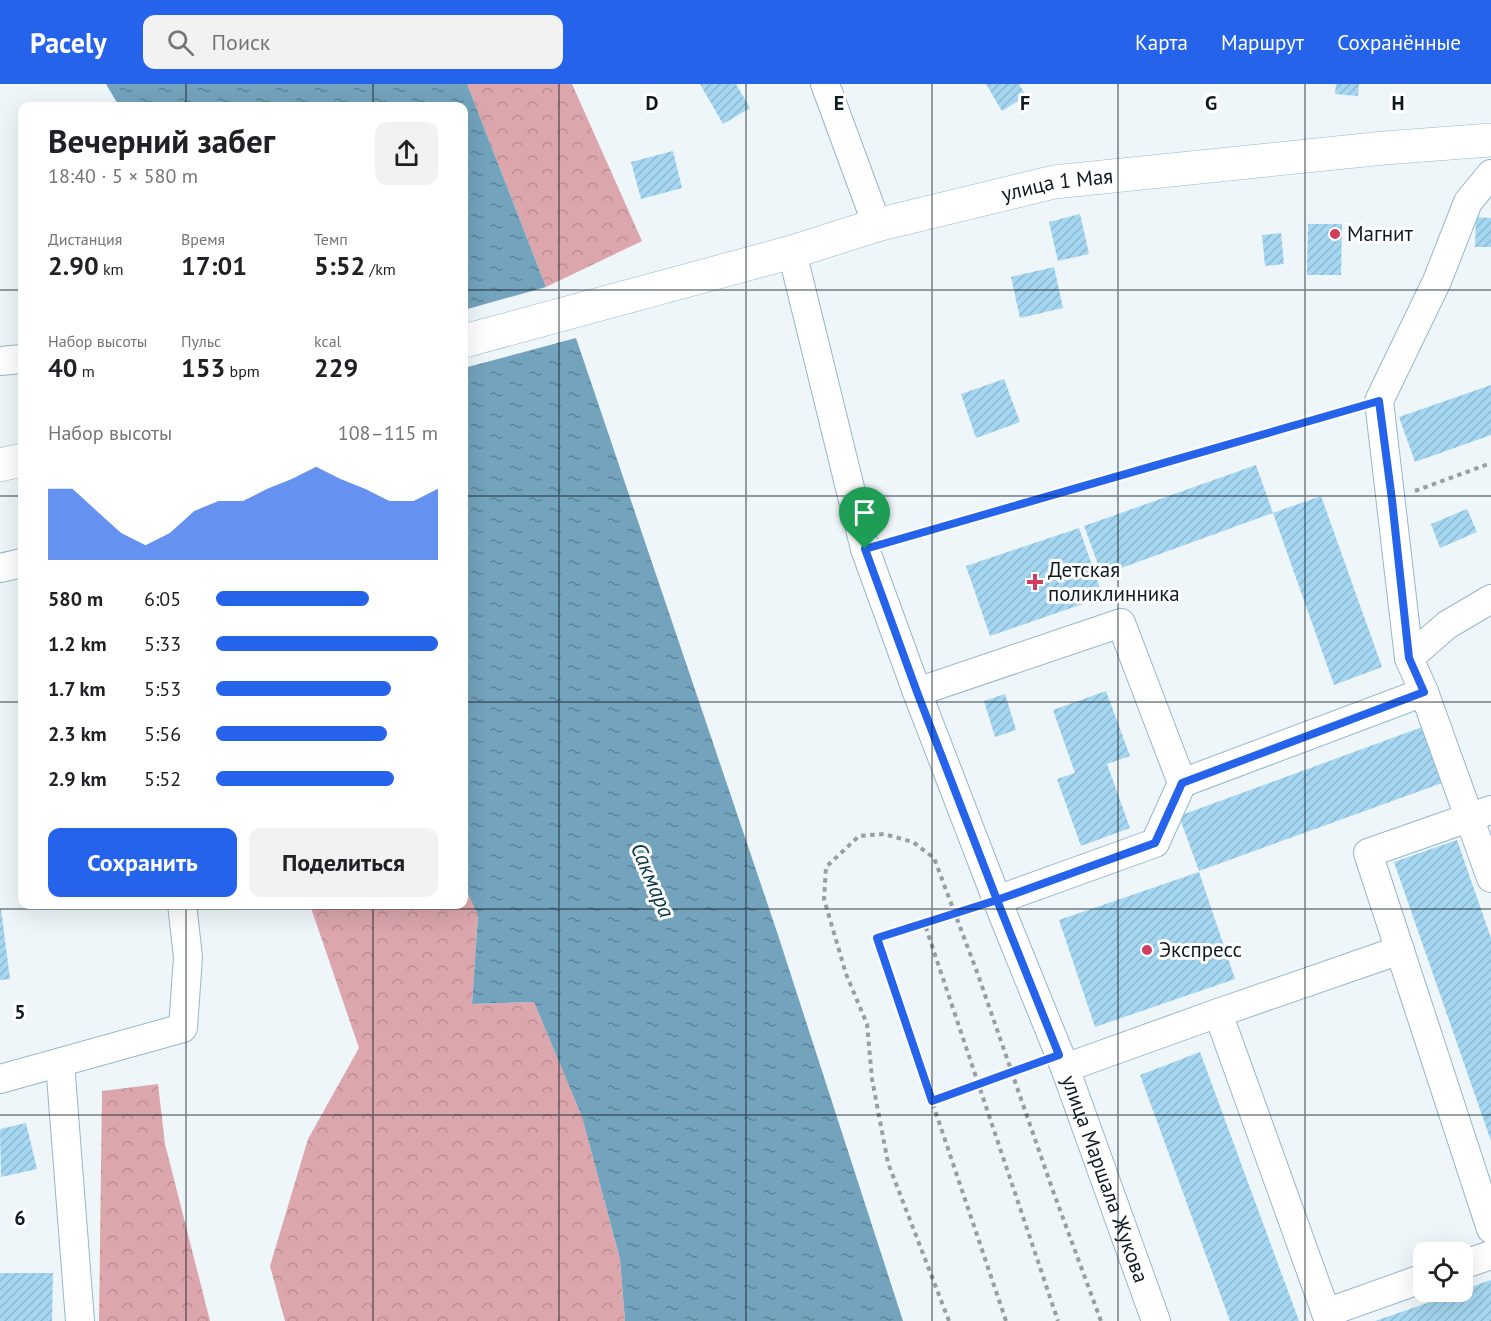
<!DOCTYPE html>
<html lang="ru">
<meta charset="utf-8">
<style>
:root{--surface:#fff;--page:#f2f2f2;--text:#202124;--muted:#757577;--accent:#2563eb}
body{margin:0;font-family:"PT Sans",sans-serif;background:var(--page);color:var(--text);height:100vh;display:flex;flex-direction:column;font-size:22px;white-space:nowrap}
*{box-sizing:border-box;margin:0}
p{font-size:20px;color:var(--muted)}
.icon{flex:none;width:33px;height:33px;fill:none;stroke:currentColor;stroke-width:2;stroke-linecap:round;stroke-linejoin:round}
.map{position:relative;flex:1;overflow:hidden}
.side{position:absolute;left:18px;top:18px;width:450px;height:807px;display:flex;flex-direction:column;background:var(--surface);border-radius:12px;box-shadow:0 6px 24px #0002}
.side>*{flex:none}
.fabs{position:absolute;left:1413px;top:1158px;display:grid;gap:12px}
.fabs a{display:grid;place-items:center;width:60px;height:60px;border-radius:12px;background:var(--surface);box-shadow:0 6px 24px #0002;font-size:30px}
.pin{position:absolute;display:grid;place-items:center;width:51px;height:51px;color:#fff;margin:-62px -26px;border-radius:50% 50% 50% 0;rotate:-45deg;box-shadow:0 0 6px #0007}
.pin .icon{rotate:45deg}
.round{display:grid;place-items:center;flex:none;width:63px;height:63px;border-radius:12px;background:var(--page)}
.overview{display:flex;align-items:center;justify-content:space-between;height:102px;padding:0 30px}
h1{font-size:33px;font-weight:700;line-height:45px}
.figures{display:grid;grid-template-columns:repeat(3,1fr);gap:9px;height:102px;padding:6px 30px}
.figures div{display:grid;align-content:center}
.figures b{font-size:26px;font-weight:700}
.figures small{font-size:16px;font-weight:400}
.figures p{font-size:16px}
.chart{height:168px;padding:12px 30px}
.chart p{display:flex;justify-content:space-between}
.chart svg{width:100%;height:108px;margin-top:6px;fill:var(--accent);opacity:.7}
.action{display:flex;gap:12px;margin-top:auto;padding:12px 30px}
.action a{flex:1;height:69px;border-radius:12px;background:var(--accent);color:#fff;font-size:24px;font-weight:700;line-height:69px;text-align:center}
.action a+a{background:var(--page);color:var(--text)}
ul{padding:0 30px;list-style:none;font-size:20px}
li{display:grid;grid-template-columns:96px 72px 1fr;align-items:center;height:45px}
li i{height:15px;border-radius:8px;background:var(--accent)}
header{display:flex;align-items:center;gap:36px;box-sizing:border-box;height:84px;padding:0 30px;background:var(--accent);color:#fff}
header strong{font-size:28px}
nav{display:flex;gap:33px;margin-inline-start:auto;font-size:21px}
.search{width:420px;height:54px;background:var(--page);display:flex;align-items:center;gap:15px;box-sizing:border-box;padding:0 21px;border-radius:12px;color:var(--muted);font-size:22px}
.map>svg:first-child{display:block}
.forest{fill:url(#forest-crowns)}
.water{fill:url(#water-ripples)}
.building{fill:url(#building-hatch)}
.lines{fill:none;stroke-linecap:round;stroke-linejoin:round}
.minor-casing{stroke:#95b7cb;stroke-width:30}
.major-casing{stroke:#95b7cb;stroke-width:34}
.path{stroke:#959fa4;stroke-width:4;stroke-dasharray:4.5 4.5;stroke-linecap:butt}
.minor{stroke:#fff;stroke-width:28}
.major{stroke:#fff;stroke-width:33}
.route-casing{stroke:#fff;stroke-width:12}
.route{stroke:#2563eb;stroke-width:8}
.grid{fill:none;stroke:#0d1a21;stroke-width:1.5;stroke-opacity:0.55}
.poi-dot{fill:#ce3e60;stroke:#fff;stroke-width:2}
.labels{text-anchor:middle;stroke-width:6;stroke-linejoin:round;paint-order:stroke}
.street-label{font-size:21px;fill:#0d1a21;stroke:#fff}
.poi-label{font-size:21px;fill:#0d1a21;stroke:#fff;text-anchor:start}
.water-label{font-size:22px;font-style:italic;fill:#0a3548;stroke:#fff}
.grid-label{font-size:20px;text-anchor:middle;font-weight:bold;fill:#0d1a21;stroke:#fff;stroke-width:6;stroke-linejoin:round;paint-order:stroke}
</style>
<header>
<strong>Pacely</strong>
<div class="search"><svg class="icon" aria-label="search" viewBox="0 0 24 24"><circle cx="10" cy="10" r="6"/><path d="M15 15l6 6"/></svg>Поиск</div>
<nav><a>Карта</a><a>Маршрут</a><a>Сохранённые</a></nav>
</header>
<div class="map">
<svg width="1491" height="1237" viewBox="0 0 1491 1237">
<defs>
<pattern id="forest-crowns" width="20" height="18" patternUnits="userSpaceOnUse" patternTransform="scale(1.5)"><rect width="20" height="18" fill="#dba6ac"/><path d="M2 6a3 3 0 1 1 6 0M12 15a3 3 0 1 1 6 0" fill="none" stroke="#bb8e94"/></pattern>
<pattern id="water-ripples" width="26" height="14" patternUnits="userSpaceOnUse" patternTransform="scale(1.5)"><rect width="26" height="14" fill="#73a3bd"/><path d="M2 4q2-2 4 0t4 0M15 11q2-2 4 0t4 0" fill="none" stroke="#5d8499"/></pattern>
<pattern id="building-hatch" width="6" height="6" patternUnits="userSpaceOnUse" patternTransform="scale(1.5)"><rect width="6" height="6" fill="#a5d7f2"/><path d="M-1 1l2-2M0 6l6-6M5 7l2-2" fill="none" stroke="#8db8cf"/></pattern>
</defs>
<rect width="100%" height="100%" fill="#eff6fa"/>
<g class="forest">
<polygon points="467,0 572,0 642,157 546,203"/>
<polygon points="464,801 478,830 472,920 534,918 582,1033 620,1175 625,1237 285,1237 270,1182 308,1055 359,964 310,821 464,820"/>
<polygon points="158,1000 165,1060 210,1237 99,1237 102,1007"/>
</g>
<g class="water">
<polygon points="106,0 467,0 546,203 464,226 464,22 119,22"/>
<polygon points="576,254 777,848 903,1237 625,1237 620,1175 582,1033 534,918 472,920 478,831 464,801 464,284"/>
</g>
<g class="building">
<polygon points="700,0 736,0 750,24 723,40"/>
<polygon points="986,0 1019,0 1026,12 1002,27"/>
<polygon points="1336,0 1359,0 1358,12 1335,10"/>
<polygon points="673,67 682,104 641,115 631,78"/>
<polygon points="1080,130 1089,170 1058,177 1049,138"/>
<polygon points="1476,133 1491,134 1491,163 1475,163"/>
<polygon points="1308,140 1342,140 1341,191 1307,191"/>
<polygon points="1281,149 1284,180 1265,182 1262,151"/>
<polygon points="1054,183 1063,224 1020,234 1011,193"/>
<polygon points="1004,295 1020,338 976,354 961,310"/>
<polygon points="1491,301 1491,351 1415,378 1399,333"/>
<polygon points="1256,381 1273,429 1321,412 1382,583 1334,601 1273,429 1102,491 1084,442"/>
<polygon points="1467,425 1477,448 1440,464 1431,440"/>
<polygon points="1079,444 1103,513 990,552 966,482"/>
<polygon points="1106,607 1130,672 1107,680 1130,744 1081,762 1057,695 1075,689 1053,626"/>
<polygon points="1005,610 1016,646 995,653 984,617"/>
<polygon points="1425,642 1445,698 1199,787 1179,732"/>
<polygon points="1457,756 1491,854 1491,1057 1394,778"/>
<polygon points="1199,788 1235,895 1095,943 1059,836"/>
<polygon points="0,825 1,825 10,895 0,896"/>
<polygon points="1200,968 1299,1237 1230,1237 1140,991"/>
<polygon points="26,1039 37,1085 1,1093 0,1045"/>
<polygon points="0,1189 53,1189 52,1237 0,1237"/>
<polygon points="1491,1196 1491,1237 1375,1237 1459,1208 1462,1208 1462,1206"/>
</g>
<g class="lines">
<defs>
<g id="minor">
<polyline points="825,0 877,141"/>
<path id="s1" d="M792,168L865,465L917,608L997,816L1065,984L1156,1237"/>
<polyline points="0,277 22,275"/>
<polyline points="0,484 22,479"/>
<polyline points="1491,515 1447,541 1409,574 1424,608 1491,794"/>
<polyline points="1409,574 1379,317 1437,197 1468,118 1491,90"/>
<polyline points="917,608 1121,539 1182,699 1155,759 997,816"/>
<polyline points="1182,699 1424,608"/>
<polyline points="1491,726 1368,769 1491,1145"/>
<polyline points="1218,929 1329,1237"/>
<polyline points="60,979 80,1237"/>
<polyline points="1065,984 1218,929 1400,866"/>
<polyline points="0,995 183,944 188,873 182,820"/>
<polyline points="1462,1181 1491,1171"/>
<polyline points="1326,1229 1424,1194"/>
</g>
<g id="major">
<path id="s2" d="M464,257L792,168L877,141L1054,98L1384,64L1491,56"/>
<polyline points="0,381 22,376"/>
</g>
</defs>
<use href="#minor" class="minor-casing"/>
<use href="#major" class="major-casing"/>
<g class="path">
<polyline points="1415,407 1491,379"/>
<polyline points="890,458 1353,325"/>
<polyline points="924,838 972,824"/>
<polyline points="932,1017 1035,979"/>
<polyline points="949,1237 888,1079 872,995 867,940 846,890 824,815 826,783 859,752 884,750 913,758 934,774 977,888 1053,1107 1101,1237"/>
<polyline points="1006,1237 877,854 924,838 1058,1237"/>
</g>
<use href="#minor" class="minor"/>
<use href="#major" class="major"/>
</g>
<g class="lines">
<defs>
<path id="route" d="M865,465L917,608L997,816C957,829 917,841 877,854L932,1017L1059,971L997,816L1155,759L1182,699L1424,608L1409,574L1392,416L1379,317L865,465"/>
</defs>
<use href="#route" class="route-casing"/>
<use href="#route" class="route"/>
</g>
<path class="grid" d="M186,0V22M373,0V22M559,0V1237M746,0V1237M932,0V1237M1118,0V1237M1305,0V1237M0,206H22M464,206H1491M0,412H22M464,412H1491M0,618H22M464,618H1491M186,820V1237M373,820V1237M0,825H1491M0,1031H1491"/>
<g class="poi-dot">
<circle cx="1335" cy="150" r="6"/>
<path d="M1032 489h6v6h6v6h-6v6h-6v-6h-6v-6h6z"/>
<circle cx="1147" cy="866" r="6"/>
</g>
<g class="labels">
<g class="street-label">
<text dy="7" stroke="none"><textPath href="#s2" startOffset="614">улица 1 Мая</textPath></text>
<text dy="7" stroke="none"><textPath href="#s1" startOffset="980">улица Маршала Жукова</textPath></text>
</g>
<g class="poi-label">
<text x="1347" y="157">Магнит</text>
<text x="1048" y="493">Детская<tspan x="1048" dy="24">поликлинника</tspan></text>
<text x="1159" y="873">Экспресс</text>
</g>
<g class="water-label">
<text transform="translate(653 796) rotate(67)" y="8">Сакмара</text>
</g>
</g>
<g class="grid-label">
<text x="652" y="26">D</text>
<text x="839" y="26">E</text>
<text x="1025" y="26">F</text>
<text x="1211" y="26">G</text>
<text x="1398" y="26">H</text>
<text x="20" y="935">5</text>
<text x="20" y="1141">6</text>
</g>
</svg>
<div class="fabs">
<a><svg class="icon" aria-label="locate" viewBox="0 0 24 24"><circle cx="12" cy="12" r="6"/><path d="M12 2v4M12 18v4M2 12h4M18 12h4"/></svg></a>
</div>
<div class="pin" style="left:865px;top:465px;background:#1e9e55"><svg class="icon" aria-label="arrive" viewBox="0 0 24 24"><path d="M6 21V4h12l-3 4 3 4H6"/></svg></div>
<section class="side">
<div class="overview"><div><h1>Вечерний забег</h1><p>18:40 · 5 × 580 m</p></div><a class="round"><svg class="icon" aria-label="share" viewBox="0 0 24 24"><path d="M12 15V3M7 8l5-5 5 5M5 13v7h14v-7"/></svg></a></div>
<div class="figures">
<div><p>Дистанция</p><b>2.90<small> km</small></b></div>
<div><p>Время</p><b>17:01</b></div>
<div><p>Темп</p><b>5:52<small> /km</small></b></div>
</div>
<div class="figures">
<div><p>Набор высоты</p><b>40<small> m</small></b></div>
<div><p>Пульс</p><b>153<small> bpm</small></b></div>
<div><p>kcal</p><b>229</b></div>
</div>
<div class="chart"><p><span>Набор высоты</span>108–115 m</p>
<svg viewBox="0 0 160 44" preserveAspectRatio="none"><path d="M0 44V15L10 15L20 24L30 33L40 38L50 33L60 24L70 20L80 20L90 15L100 11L110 6L120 11L130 15L140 20L150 20L160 15V44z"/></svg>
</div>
<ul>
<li><b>580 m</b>6:05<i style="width:69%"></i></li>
<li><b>1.2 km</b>5:33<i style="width:100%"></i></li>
<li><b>1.7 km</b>5:53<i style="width:79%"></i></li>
<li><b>2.3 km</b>5:56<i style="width:77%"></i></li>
<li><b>2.9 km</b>5:52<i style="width:80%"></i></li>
</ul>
<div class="action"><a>Сохранить</a><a>Поделиться</a></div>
</section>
</div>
